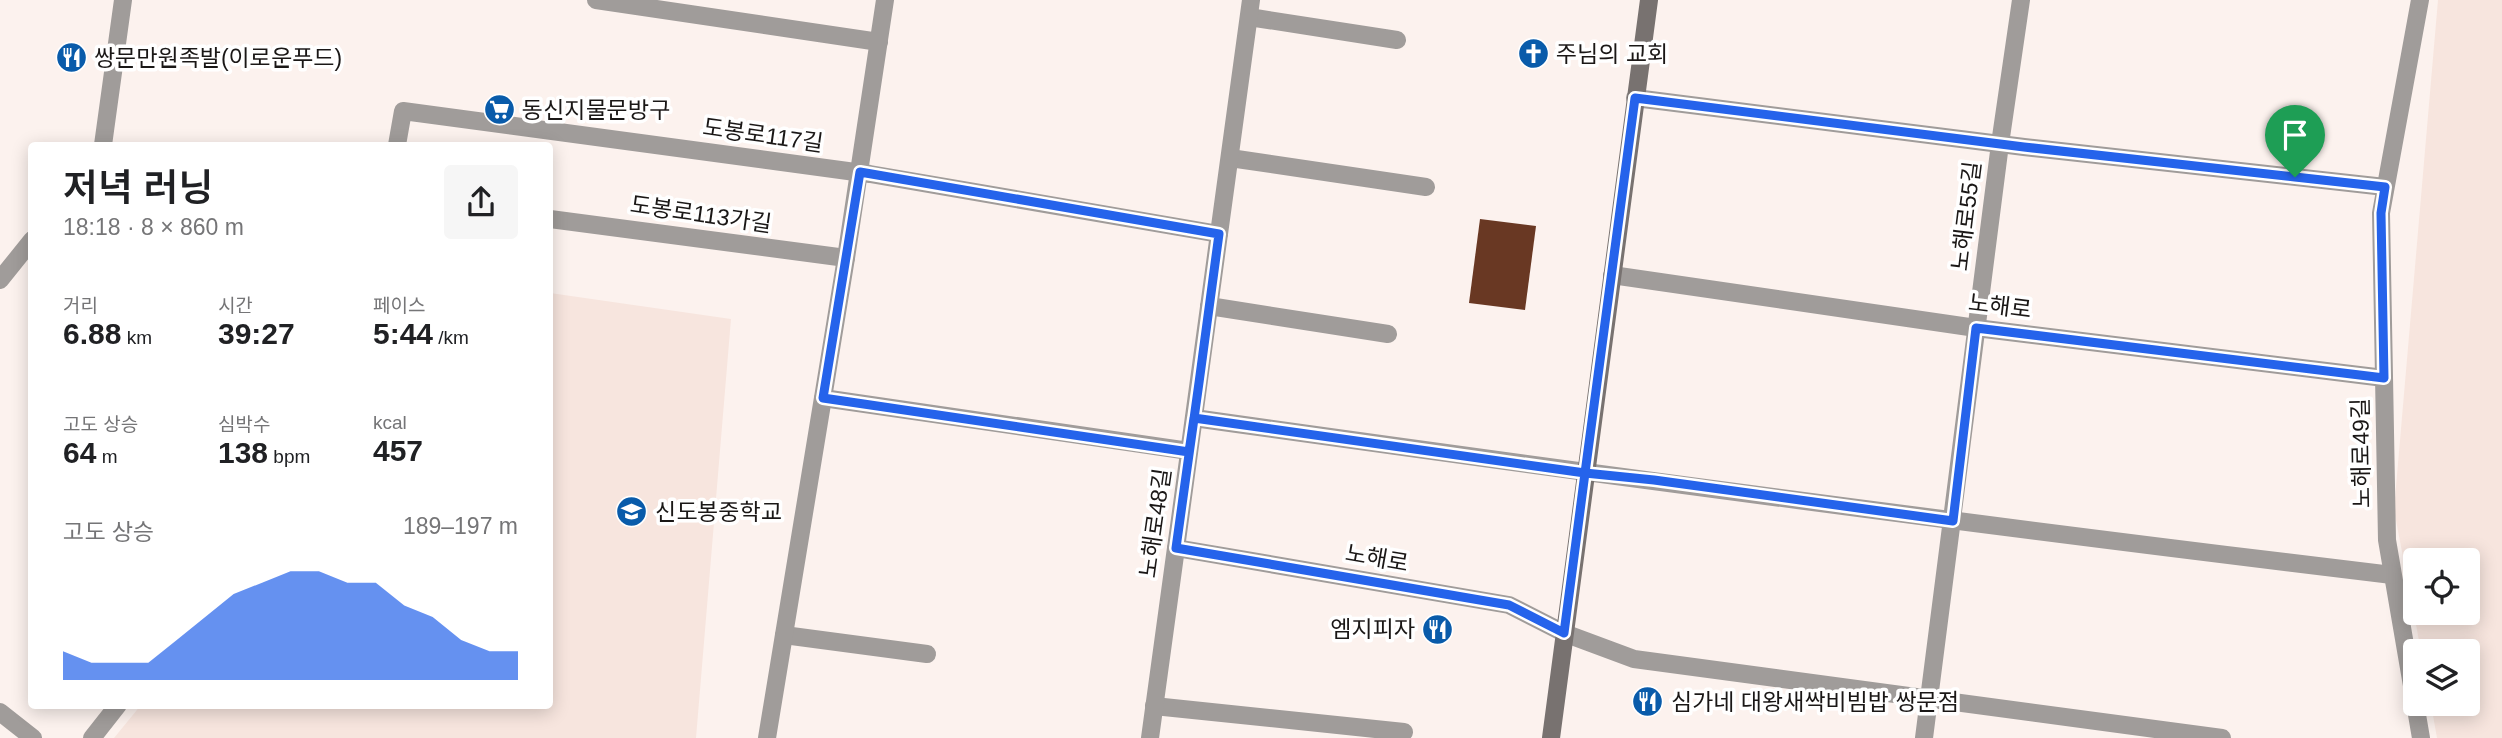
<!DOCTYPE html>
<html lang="ko">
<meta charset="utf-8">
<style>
:root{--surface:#fff;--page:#f6f6f6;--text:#202124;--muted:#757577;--accent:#2563eb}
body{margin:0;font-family:Arial,"Noto Sans KR",sans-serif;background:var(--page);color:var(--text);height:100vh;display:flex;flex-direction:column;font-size:26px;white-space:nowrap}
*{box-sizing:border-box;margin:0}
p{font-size:23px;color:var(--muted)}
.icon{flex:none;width:38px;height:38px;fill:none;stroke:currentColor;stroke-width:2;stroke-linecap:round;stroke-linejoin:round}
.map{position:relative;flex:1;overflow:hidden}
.side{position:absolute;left:28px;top:142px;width:525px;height:567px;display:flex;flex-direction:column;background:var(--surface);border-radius:7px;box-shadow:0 4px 18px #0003}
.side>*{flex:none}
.tools{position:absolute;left:2403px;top:548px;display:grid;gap:14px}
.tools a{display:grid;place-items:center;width:77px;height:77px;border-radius:7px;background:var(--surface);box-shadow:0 4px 18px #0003;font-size:35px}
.pin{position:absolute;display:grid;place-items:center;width:60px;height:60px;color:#fff;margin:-72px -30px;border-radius:50% 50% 50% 0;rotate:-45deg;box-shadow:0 0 7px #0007}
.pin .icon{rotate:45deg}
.round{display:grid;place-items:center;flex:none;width:74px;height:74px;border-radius:7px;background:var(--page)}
.head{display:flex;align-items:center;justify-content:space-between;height:119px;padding:0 35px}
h1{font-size:38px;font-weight:600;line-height:52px}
.figures{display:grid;grid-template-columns:repeat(3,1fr);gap:10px;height:119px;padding:7px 35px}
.figures div{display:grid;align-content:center}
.figures b{font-size:30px;font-weight:600}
.figures small{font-size:19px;font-weight:400}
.figures p{font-size:19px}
.chart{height:196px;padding:14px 35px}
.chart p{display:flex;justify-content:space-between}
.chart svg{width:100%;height:126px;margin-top:7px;fill:var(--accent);opacity:.7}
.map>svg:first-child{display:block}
.built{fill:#f7e5de;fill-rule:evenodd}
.building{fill:#693823}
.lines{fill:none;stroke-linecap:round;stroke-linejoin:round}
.minor{stroke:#a09c9a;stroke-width:18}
.secondary{stroke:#787270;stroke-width:18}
.route-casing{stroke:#fff;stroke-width:14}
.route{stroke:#2563eb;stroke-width:9}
.labels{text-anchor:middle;stroke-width:7;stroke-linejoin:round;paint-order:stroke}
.poi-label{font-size:23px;fill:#1a1716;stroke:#fff;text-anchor:start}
.street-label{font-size:23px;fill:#1a1716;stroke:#fff}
</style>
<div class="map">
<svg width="2502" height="738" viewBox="0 0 2502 738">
<rect width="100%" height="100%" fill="#fcf2ee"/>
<g class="built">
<path d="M2438,0H2502V738H2437L2431,704H2468V651H2421L2394,510ZM2415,560H2468V612H2415Z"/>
<polygon points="550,293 731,319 696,738 114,738 141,705 550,705"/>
</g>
<polygon class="building" points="1480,219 1536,226 1525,310 1469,303"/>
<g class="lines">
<g class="minor">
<polyline points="596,0 879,42"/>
<polyline points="2420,0 2381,213 2387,540 2421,738"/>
<polyline points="1249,17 1397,40"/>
<polyline points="1635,98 2024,147 2385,187"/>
<polyline points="103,145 123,0"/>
<polyline points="397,145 403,111 870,174 1219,234"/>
<polyline points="1230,158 1426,187"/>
<polyline points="550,219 846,258"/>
<polyline points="1612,275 1976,328 2384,378"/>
<polyline points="0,280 32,240"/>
<polyline points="1209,306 1388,334"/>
<polyline points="823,398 1189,451"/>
<path d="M1194,418C1593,474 1992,527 2392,575"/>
<polyline points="1176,548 1509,605 1564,633 1634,659 2222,738"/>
<polyline points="784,635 927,654"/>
<polyline points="1154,706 1404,732"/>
<polyline points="0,712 33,738"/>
<polyline points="92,738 118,705"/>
<polyline points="767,738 846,258 885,0"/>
<polyline points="1150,738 1251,0"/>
<polyline points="1924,738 2000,144 2021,0"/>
</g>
<polyline class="secondary" points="1551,738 1649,0"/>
</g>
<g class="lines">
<defs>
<path id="route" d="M2295,177L2024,147L1635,98L1585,473L1194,418L1189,452L823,398L860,172L1219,234C1205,339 1191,443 1176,548L1509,605L1564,633L1585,473L1654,480L1953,521L1976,328L2384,378L2381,213L2385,187L2295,177"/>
</defs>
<use href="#route" class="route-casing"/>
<use href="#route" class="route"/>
</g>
<defs>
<symbol id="church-disc" viewBox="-11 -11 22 22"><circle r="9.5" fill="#095baa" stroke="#fff"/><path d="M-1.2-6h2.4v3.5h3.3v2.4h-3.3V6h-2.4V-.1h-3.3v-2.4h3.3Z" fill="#fff"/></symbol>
<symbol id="restaurant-disc" viewBox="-11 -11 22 22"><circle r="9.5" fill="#095baa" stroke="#fff"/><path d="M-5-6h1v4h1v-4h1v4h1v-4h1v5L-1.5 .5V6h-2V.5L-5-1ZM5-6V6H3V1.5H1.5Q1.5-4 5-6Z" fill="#fff"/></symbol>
<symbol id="supermarket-disc" viewBox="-11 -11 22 22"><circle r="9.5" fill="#095baa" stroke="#fff"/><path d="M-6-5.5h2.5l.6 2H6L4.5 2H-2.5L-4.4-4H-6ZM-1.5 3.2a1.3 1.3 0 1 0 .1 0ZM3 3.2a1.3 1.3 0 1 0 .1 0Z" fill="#fff"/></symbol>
<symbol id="school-disc" viewBox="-11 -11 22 22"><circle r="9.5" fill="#095baa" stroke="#fff"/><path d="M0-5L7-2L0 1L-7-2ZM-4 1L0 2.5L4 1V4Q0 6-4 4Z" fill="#fff"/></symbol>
</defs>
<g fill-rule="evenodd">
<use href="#church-disc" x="1516" y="36" width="35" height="35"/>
<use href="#restaurant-disc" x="54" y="40" width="35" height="35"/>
<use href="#supermarket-disc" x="482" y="92" width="35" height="35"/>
<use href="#school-disc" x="614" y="494" width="35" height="35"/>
<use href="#restaurant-disc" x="1420" y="612" width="35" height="35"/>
<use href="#restaurant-disc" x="1630" y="684" width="35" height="35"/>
</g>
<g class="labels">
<g class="poi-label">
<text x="1556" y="62">주님의 교회</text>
<text x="94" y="66">쌍문만원족발(이로운푸드)</text>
<text x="522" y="118">동신지물문방구</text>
<text x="655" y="520">신도봉중학교</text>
<text x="1415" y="637" text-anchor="end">엠지피자</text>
<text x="1671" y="710">심가네 대왕새싹비빔밥 쌍문점</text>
</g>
<g class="street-label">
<text transform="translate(763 135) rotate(8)" y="8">도봉로117길</text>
<text transform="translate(701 214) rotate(8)" y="8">도봉로113가길</text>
<text transform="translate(1966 216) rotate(-83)" y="8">노해로55길</text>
<text transform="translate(2000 306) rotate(7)" y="8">노해로</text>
<text transform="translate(2361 453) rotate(-91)" y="8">노해로49길</text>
<text transform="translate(1155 523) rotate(-82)" y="8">노해로48길</text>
<text transform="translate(1377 558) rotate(10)" y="8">노해로</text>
</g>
</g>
</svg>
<div class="tools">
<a><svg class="icon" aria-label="locate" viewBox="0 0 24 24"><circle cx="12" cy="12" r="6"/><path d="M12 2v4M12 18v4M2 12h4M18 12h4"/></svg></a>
<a><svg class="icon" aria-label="layers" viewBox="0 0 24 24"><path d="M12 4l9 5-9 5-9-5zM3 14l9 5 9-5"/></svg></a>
</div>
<div class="pin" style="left:2295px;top:177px;background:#1e9e55"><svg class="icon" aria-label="arrive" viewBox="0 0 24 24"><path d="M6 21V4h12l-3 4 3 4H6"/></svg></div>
<section class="side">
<div class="head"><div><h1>저녁 러닝</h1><p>18:18 · 8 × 860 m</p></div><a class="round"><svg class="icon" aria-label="share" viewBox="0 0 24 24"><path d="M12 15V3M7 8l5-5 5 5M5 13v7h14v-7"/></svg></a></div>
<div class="figures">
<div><p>거리</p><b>6.88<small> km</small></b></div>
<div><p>시간</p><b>39:27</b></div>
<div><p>페이스</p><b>5:44<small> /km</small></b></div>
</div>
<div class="figures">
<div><p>고도 상승</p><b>64<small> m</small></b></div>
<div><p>심박수</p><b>138<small> bpm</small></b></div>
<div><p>kcal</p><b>457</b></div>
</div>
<div class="chart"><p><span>고도 상승</span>189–197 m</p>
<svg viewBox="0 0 160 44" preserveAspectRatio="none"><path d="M0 44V34L10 38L20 38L30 38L40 30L50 22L60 14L70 10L80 6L90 6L100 10L110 10L120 18L130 22L140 30L150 34L160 34V44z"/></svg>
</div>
</section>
</div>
